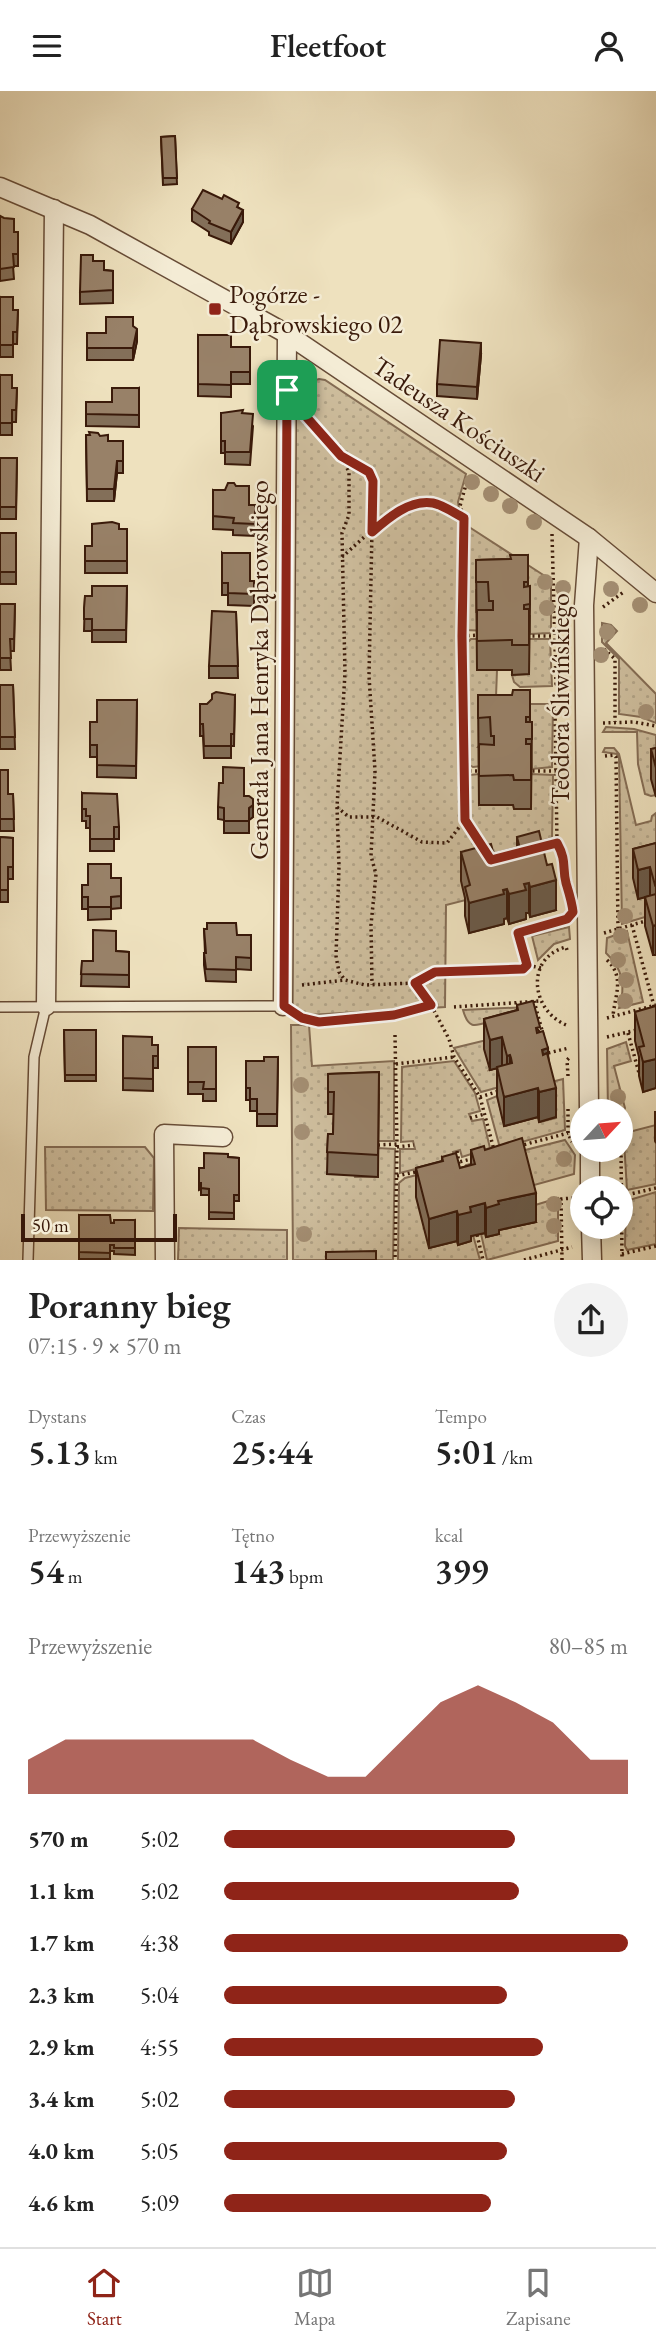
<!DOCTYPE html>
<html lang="pl">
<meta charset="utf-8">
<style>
:root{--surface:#fff;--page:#f2f2f2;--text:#222;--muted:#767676;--line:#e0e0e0;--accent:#8f2418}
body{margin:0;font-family:"EB Garamond",serif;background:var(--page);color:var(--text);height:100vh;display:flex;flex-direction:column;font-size:26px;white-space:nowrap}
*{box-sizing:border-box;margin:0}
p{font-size:23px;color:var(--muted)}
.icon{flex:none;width:38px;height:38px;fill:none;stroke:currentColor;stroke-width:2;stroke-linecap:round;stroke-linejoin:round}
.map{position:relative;height:1169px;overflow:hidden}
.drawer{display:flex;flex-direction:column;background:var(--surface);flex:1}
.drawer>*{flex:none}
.needle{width:46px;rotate:64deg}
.controls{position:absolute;left:570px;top:1008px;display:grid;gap:14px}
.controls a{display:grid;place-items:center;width:63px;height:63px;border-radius:50%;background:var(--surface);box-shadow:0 4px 18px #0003;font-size:35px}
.scale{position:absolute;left:21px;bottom:18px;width:156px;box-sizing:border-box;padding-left:7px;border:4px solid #3a1a0a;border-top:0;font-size:19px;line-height:24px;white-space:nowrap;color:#3a1a0a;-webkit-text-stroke:5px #f4ecd5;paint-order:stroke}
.pin{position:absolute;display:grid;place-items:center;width:60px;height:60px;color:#fff;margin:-30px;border-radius:14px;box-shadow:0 4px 10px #0006}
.round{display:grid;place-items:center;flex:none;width:74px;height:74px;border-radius:37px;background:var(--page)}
.headline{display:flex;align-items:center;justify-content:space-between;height:119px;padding:0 28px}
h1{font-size:38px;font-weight:600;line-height:52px}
.metrics{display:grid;grid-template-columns:repeat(3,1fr);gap:10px;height:119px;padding:7px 28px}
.metrics div{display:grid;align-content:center}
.metrics b{font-size:35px;font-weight:600}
.metrics small{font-size:19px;font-weight:400}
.metrics p{font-size:19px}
.chart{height:196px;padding:14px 28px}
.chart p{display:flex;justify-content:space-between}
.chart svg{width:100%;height:126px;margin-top:7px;fill:var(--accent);opacity:.7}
ul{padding:0 28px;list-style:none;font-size:23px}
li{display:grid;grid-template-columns:112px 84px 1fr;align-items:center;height:52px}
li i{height:18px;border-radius:9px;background:var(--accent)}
header{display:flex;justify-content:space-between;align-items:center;height:91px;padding:0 28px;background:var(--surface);font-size:32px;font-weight:600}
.menu{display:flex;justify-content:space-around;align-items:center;height:98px;border-top:2px solid var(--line);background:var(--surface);font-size:19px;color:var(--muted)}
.menu a{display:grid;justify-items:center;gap:4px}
.menu .active{color:var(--accent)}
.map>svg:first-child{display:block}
.grass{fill:url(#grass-dots);stroke:#846c54;stroke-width:2}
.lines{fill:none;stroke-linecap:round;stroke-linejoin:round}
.lane-casing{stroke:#674c37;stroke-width:12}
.street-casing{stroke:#674c37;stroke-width:21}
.path{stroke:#3a1a0a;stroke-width:3.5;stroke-dasharray:2 3.5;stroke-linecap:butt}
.lane{stroke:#f4ecd5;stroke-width:9}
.street{stroke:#f4ecd5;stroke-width:18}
.tree{fill:#a48f74}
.wall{fill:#836f59;stroke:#3a1a0a;stroke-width:2}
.shaded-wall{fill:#6a5a49;stroke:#3a1a0a;stroke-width:2}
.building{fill:#988168;stroke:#3a1a0a;stroke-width:2}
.route-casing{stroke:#fff;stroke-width:14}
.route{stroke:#8f2418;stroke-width:9}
.poi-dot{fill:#8f2418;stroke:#f4ecd5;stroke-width:2.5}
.labels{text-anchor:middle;stroke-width:5;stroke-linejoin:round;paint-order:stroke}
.poi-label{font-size:26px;fill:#3a1a0a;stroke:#f4ecd5;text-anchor:start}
.street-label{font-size:26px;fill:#3a1a0a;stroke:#f4ecd5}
</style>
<header><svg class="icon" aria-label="menu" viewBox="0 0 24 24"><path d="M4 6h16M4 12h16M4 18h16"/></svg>Fleetfoot<svg class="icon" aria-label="person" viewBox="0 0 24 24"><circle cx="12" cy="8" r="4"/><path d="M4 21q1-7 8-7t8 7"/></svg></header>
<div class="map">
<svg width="656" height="1169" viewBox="0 0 656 1169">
<defs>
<pattern id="grass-dots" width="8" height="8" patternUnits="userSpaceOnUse" patternTransform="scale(1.75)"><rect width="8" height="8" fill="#cfbf9f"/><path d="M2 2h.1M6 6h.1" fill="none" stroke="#b2a488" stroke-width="1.8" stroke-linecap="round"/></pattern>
</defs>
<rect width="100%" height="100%" fill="#eee1be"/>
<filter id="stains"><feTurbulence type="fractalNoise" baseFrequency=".00286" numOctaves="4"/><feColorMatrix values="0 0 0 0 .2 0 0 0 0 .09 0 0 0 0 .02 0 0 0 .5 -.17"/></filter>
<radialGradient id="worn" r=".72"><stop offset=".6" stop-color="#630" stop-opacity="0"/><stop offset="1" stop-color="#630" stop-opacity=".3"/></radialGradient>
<g class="grass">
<path d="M319,288L325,289L466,383L458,411L460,425L461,725L462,732L487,766L466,809L446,814L445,916L291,925L294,312L307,311C308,300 306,291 319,288Z"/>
<polygon points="466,434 551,489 551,542 530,543 530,525 524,525 524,520 528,520 527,493 511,493 511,498 476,499 476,521 488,521 489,540 465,539"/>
<polygon points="602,532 611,534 617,540 606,552 656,603 656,632 641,626 619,623 619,568 602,551"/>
<polygon points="471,548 477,548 477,579 497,579 495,633 478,656 490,656 491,674 473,676 468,673 468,551"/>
<polygon points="529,548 550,548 552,595 520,596 514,591 512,584 529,583"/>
<polygon points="519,613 553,613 552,676 532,678 530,629 513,629"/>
<polygon points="606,636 634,638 656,644 656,704 651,705 645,703 638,673 637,641 603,641"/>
<polygon points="605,657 614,657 619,663 636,734 651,730 652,725 656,722 656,782 650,805 655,823 622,833 619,666 617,663 603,661"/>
<polygon points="479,683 479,714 531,683 553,684 552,747 495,762 491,759 469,725 470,684"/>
<polygon points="569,836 570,848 554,853 538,869 532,845"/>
<path d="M627,840L643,911L619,917C626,895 623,878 606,862L607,847Z"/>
<path d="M528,916L489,979L502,976L507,994L481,1001L454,957L491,948L494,929C477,934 469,941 463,919Z"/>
<polygon points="291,934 309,934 312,975 394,970 394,1050 377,1050 379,1004 334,1023 355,1086 377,1086 378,1057 395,1058 393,1169 293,1169"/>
<polygon points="626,951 631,970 614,975 625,1017 621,1024 621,1020 608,1020 607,958"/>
<polygon points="454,970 475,1002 480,1020 469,1023 472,1030 483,1028 490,1057 462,1066 460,1059 453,1061 455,1068 400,1082 400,1058 415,1058 413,1050 401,1051 402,976"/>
<polygon points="563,988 565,1039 500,1057 487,1009 497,1005 505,1035 538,1026 540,1031 556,1027 547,992"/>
<polygon points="656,1034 656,1093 627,1099 624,1050 621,1050 621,1043"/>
<polygon points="565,1049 575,1064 574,1083 527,1096 464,1078 466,1074"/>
<polygon points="45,1056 145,1056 154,1067 153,1120 46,1119"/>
<polygon points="452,1075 430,1156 457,1150 458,1154 473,1144 480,1169 398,1169 399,1092 405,1087"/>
<polygon points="656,1101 656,1153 627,1159 625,1155 626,1110"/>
<polygon points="558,1107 558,1150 487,1169 481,1143 485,1142 486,1146 499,1143 498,1139 536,1131 532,1115"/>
<polygon points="179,1137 287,1139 287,1169 178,1169"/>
</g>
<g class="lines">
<defs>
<g id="lane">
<polyline points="0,916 283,915"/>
<polyline points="28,1169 34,966 46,915"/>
</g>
<g id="street">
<polyline points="0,96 90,134 287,243 589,447 656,502"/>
<polyline points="589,447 584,514 589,1020"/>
<polyline points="46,915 54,118"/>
<polyline points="283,915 287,243"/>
<polyline points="590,1059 590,1097"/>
<polyline points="591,1136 592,1169"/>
<polyline points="165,1169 164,1043 223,1046"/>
</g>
</defs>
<use href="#lane" class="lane-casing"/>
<use href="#street" class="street-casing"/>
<g class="path">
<polyline points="306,326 341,365 349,381 349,424 342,442 345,582 337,716 339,776 336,865 339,881 345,889"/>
<polyline points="343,366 369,381 373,390 369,585 375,680 371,765 376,783 371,834 372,894"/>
<polyline points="468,386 460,415 464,427 462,545 465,729 483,756"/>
<polyline points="552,443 556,593 566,593"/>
<path d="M342,466C364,447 401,408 431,412C442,413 453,421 462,426"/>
<polyline points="603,516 625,500"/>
<polyline points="462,545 481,544"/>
<polyline points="527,545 554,545"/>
<polyline points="604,558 615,568 615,631"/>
<polyline points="603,632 634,631 656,635"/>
<polyline points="605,665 614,664 616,666 618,838"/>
<polyline points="464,680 483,680"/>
<polyline points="527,680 556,680"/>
<polyline points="337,716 349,726 377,726 422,751 447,752 464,730"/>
<polyline points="539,756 557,752"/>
<polyline points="567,793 566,774 557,752 555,619 567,618"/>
<polyline points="632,834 654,915"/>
<polyline points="604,842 656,827"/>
<path d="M567,859L566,856C524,867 531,922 569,935"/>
<path d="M607,869C625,886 615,904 613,925"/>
<polyline points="541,877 527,874 518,842 569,826"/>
<polyline points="415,892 435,881 523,878 527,874"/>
<polyline points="302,894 345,889 365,894 415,892 431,914"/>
<polyline points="534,910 543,943"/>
<polyline points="454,916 540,910"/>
<path d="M297,924C324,941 401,923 431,914L449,948L454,966L480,1006L494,1059"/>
<polyline points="607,927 656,914"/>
<polyline points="628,942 639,982"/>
<polyline points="395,944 397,1056 395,1169"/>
<polyline points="607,946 637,939"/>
<polyline points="547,957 548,962 569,957"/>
<polyline points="396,973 454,966"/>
<polyline points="568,985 567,969 570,966"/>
<polyline points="480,1006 499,1000"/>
<polyline points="568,1018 568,1042 572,1051"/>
<polyline points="470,1027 485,1023"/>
<polyline points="378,1054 397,1053"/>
<polyline points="519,1055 568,1042"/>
<polyline points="397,1056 414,1054"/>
<polyline points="621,1059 622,1169"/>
<polyline points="457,1060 460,1079"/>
<polyline points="455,1072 475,1067"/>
<polyline points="397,1085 420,1080"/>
<polyline points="622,1105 656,1097"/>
<polyline points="477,1144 483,1169"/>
<polyline points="622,1163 656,1155"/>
<polyline points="524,1169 572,1156"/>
<polyline points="562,1169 561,1108 574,1107"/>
</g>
<use href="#lane" class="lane"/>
<use href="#street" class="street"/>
</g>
<g class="tree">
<circle cx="472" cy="391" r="8"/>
<circle cx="491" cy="403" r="8"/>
<circle cx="510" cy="415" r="8"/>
<circle cx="534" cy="431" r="8"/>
<circle cx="545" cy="491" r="8"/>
<circle cx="563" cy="497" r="8"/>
<circle cx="611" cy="498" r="8"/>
<circle cx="640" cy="514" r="8"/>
<circle cx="547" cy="517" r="8"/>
<circle cx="607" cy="541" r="8"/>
<circle cx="601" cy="564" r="8"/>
<circle cx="646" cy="621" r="8"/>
<circle cx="625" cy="825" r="8"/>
<circle cx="621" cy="845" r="8"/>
<circle cx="618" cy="869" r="8"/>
<circle cx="626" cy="889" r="8"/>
<circle cx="625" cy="910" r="8"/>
<circle cx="301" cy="994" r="8"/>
<circle cx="618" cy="1006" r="8"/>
<circle cx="302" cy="1041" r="8"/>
<circle cx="564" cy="1068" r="8"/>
<circle cx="554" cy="1113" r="8"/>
<circle cx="554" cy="1135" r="8"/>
<circle cx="304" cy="1143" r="8"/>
</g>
<g class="wall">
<polygon points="175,45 177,93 163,94 161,46"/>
<polygon points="222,108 239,117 243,131 231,153 209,144 209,141 192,130 192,118"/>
<polygon points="0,125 14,141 18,141 18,175 13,175 14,188 0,190"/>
<polygon points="93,170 104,179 113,180 113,212 80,213 80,201"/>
<polygon points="0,206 13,219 18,219 17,253 13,253 13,266 0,266"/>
<polygon points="133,235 137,250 133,269 87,269 87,242 106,242"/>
<polygon points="198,244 231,256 250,256 250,293 231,293 231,306 198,305"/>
<polygon points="481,264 477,308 437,305 437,293"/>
<polygon points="0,284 12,297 17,297 16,331 12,331 12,344 0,344"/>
<polygon points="139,297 139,336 86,335 86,311 112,311"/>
<polygon points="221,322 242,322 253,335 250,374 225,373 225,362 221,362"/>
<polygon points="86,344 100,345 108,350 123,350 123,382 117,382 114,410 87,410"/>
<polygon points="0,367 17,367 16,428 0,428"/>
<polygon points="213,399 249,414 255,414 255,445 233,444 233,439 213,438"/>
<polygon points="119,438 127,438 127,482 85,482 85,455 92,455"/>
<rect x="0" y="442" width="16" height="51"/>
<polygon points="222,462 250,490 254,490 254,515 228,514 228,504 222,504"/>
<polygon points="528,464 528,495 530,513 529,583 512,584 512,579 477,579 476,469 510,468"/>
<polygon points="127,495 126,551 92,551 92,540 84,540 85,505 92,505"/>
<polygon points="0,513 15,513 14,560 10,560 11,579 0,579"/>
<polygon points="236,521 238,587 209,587 209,575"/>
<polygon points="0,594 13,594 15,658 0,658"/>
<polygon points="530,599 530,631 532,631 531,718 514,718 513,714 479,714 478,604 512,604"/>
<polygon points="235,604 234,655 231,655 231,667 204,667 203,645 200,645 200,613 207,613"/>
<polygon points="137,609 136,687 97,686 97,666 90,666 90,654 97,631"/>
<polygon points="656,657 656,706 651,688 651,658"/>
<polygon points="0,679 8,703 13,703 14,740 0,740"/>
<polygon points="82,702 119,736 119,748 114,748 114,760 90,760 90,737 86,737 86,730 82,730"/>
<polygon points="244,705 253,726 249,729 249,742 224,742 224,729 218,728 218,716"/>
<polygon points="0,746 13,747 13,788 8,788 8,811 0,811"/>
<polygon points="517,746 556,819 530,826 529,822 526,822 526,828 509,833 507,827 504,828 504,833 469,842 465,825 465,807 461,790 461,761 495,768 502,766 502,762 517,758"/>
<polygon points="656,752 656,864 653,864 645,835 645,806 638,808 633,787 633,758"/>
<polygon points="111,787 121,787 121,817 111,818 111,828 88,829 88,818 82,818 82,806 88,794"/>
<polygon points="204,838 237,844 251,844 251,879 236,878 236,891 206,890 204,874 204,862 205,862"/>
<polygon points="116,860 129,861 129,896 81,895 82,870 93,870"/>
<polygon points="517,914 540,941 548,963 556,1026 539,1031 538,1026 504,1035 497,1005 497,977 490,979 484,958 484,928 517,919"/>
<polygon points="656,915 656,997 643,1001 639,985 639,966 635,950 635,921"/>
<polygon points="64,939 96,939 96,990 65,990"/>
<polygon points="123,945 152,954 158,954 158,977 153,977 153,1000 123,999"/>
<polygon points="188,956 216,956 216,1010 203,1010 203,1003 188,1003"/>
<polygon points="278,966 277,1035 257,1035 257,1020 250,1020 250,1009 246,1009 246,970 264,970"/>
<polygon points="379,981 378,1086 327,1083 328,1043 333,1043 334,1023 328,1023 328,983"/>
<polygon points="655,1021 656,1021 656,1052 655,1050"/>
<polygon points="471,1059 485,1059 536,1131 499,1139 499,1143 486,1146 485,1142 471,1145 471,1150 458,1154 457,1150 429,1157 416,1106 416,1077 442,1070 442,1066 460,1077 471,1074"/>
<polygon points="228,1066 239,1067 239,1110 234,1110 234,1128 209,1128 209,1104 201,1104 201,1098 199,1099 199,1077 204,1077"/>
<polygon points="79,1124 111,1132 135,1129 135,1164 114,1163 114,1160 110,1160 110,1168 79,1168"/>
</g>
<g class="shaded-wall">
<polygon points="243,119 243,131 231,153 231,141"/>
<polygon points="137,238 137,250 133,269 133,257"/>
<polygon points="481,252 481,264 477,308 477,296"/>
<polygon points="117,370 117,382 114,410 114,398"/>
<polygon points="253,714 253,726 249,729 249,717"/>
<polygon points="650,776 650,805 638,808 638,779"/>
<polygon points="556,789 556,819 530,826 530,796"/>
<polygon points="529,792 529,822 526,822 526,828 509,833 509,803 524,793"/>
<polygon points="507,798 507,827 504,828 504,833 469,842 469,812"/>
<polygon points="656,834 656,864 653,864 653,835"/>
<polygon points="502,946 502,976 490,979 490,949"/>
<polygon points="548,957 548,987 542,959"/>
<polygon points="510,964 510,993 507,994 507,965"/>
<polygon points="656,968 656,997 643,1001 643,971"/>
<polygon points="538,997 538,1026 504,1035 504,1006"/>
<polygon points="556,997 556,1026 539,1031 539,1001"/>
<polygon points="536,1102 536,1131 499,1139 499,1143 486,1146 486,1117 498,1110"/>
<polygon points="485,1112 485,1142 471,1145 471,1150 458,1154 458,1124 470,1116"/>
<polygon points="457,1120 457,1150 429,1157 429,1128"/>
</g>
<g class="building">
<polygon points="175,45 177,87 163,87 161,46"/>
<polygon points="203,99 222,108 224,104 239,112 237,116 243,119 231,141 209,132 210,130 192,118"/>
<polygon points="0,125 4,127 14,128 14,141 18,141 18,163 13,163 14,176 0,178"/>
<polygon points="81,164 93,164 93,170 104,170 104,179 113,180 113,199 80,201"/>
<polygon points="0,206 13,206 13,219 18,219 17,241 13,241 13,254 0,254"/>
<polygon points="106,226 133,226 133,235 137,238 133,257 87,257 87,242 106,242"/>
<polygon points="198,244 231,244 231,256 250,256 250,281 231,281 231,294 198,293"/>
<polygon points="440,249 481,252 477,296 437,293"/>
<polygon points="0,284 12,284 12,297 17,297 16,319 12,319 12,332 0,332"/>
<polygon points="112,297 139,297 139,324 86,323 86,311 112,311"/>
<polygon points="243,319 242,322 253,323 250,361 225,361 225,350 221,350 221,322"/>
<polygon points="89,341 98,342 100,345 108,344 108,350 123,350 123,370 117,370 114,398 87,398 86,344 90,344"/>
<polygon points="0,367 17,367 16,416 0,416"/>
<polygon points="228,392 234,392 236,395 249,395 249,414 255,414 255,433 233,432 234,427 213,425 213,399 225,399"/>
<polygon points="112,431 119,433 119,438 127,438 127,470 85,470 85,455 92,455 92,433"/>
<rect x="0" y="442" width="16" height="39"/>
<polygon points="222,462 250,462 250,490 254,490 254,503 228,502 228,492 222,492"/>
<polygon points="510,464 528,464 528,491 524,491 524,496 530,495 530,513 524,514 524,518 529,518 529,554 512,554 512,549 477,550 477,519 493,519 493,510 489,510 488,491 476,491 476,469 511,468"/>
<polygon points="92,495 127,495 126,539 92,539 92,528 84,528 84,517 85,505 92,505"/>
<polygon points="0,513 15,513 14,548 10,548 11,567 0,567"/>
<polygon points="212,520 236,521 238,575 209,575"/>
<polygon points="0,594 13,594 15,646 0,646"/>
<polygon points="513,599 530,599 530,626 526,626 526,631 532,631 532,648 526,648 526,653 531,653 531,689 514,689 513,684 479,685 479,653 494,654 494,645 491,645 490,626 478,627 478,604 512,604"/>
<polygon points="216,601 235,604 234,643 231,643 231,655 204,655 203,633 200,633 200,613 207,613 212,608 212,603"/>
<polygon points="97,609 137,609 136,675 97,674 97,654 90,654 90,631 97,631"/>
<polygon points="656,657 656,677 651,658"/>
<polygon points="223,676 244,677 244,705 249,705 253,708 253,714 249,717 249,730 224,730 224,717 218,716 219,692 223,692"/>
<polygon points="0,679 8,679 8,703 13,703 14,728 0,728"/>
<polygon points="82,702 117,703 119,736 114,736 114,748 90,748 90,725 86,725 86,718 82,718"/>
<polygon points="539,740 547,774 552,773 556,789 530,796 529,792 524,793 526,799 509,803 507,798 503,799 504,803 469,812 465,796 470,794 461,761 491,753 495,768 503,766 502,762 520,758 517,746"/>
<polygon points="0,746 13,747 13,776 8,776 8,799 0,799"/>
<polygon points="656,752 656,793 655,794 650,776 638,779 633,758"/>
<polygon points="88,773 111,773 111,787 121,787 121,805 111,806 111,816 88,816 88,806 82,806 82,794 88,794"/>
<polygon points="656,803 656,834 653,835 645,806"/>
<polygon points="207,832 236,832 237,844 251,844 251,867 236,866 236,879 206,878 204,862 206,862 204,838 207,838"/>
<polygon points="93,839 116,840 116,860 129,861 129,884 81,883 82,870 93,870"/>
<polygon points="533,910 540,936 536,937 537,942 543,940 548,957 542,959 543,964 547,962 556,997 539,1001 538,997 504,1006 497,976 512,972 511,967 510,964 507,965 502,946 490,949 484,928 518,919 517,914"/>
<polygon points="656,915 656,968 643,971 639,956 644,955 635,921"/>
<polygon points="64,939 96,939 96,984 65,984"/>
<polygon points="123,945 152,946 152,954 158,954 158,965 153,965 153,988 123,987"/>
<polygon points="188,956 216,956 216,998 203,998 204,991 188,991"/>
<polygon points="264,966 278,966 277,1023 257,1023 257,1008 250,1008 250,997 246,997 246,970 264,970"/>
<polygon points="379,981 378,1064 327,1061 328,1043 333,1043 334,1001 328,1001 328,983"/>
<polygon points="522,1047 536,1102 498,1110 499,1113 486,1117 485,1112 470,1116 471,1121 458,1124 457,1120 429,1128 416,1077 443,1070 442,1066 456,1062 460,1077 475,1073 471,1059 484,1055 485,1059"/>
<polygon points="204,1062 228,1063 228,1066 239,1067 239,1104 234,1104 234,1122 209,1121 209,1098 201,1097 201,1092 199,1092 199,1077 204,1077"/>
<polygon points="79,1124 110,1124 111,1132 114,1132 114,1129 135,1129 135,1157 114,1157 114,1154 110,1154 110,1162 79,1161"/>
<polygon points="376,1160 376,1169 326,1169 326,1161"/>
</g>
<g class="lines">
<defs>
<path id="route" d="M287,299L294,312L341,365L369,381L373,390L372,441C388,427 410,408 433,412C443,414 454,422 464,427L462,545L465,729L491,769L557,752C567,770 562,776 566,792C569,802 572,811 573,821L567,828L518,842L527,874L523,878L435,881L415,892L431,914L394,924L319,931L302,927L284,915Z"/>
</defs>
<use href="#route" class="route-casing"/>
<use href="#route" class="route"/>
</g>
<rect class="poi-dot" x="208" y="211" width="14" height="14" rx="3.5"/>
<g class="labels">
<g class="poi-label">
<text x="229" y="212">Pogórze -<tspan x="229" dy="30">Dąbrowskiego 02</tspan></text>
</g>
<g class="street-label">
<text transform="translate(459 328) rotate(34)" y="9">Tadeusza Kościuszki</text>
<text transform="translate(259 579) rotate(-90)" y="9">Generała Jana Henryka Dąbrowskiego</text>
<text transform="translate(560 608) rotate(-90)" y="9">Teodora Śliwińskiego</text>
</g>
</g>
<rect width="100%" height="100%" filter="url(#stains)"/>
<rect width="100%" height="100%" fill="url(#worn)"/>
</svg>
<div class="controls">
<a><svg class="needle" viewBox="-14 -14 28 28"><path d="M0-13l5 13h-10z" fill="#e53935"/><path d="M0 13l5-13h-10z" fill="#767676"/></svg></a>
<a><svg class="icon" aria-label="locate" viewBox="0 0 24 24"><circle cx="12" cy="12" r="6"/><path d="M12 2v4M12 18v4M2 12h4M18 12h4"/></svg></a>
</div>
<div class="scale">50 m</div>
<div class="pin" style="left:287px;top:299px;background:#1e9e55"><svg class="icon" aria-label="arrive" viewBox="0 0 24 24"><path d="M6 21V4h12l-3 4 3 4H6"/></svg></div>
</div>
<section class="drawer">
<div class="headline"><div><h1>Poranny bieg</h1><p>07:15 · 9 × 570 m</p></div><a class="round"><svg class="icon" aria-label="share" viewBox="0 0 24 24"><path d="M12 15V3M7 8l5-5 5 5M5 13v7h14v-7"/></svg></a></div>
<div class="metrics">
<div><p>Dystans</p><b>5.13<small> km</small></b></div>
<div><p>Czas</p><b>25:44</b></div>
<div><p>Tempo</p><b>5:01<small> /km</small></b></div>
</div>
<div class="metrics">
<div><p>Przewyższenie</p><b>54<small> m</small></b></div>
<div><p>Tętno</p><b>143<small> bpm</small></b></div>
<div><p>kcal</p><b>399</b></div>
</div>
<div class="chart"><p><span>Przewyższenie</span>80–85 m</p>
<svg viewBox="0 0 160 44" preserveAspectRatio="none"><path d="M0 44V32L10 25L20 25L30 25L40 25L50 25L60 25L70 32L80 38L90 38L100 25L110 12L120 6L130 12L140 19L150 32L160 32V44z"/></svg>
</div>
<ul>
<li><b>570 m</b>5:02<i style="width:72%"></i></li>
<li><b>1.1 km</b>5:02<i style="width:73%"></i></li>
<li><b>1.7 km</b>4:38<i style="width:100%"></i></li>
<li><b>2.3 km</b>5:04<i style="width:70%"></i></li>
<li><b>2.9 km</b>4:55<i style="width:79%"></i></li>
<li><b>3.4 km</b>5:02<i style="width:72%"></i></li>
<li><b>4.0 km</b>5:05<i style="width:70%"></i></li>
<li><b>4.6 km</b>5:09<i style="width:66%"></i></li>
</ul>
</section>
<nav class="menu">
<a class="active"><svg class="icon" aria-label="home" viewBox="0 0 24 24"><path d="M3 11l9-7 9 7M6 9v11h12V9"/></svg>Start</a>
<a><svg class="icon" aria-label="map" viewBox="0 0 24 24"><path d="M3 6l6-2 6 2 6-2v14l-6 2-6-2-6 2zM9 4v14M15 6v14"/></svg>Mapa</a>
<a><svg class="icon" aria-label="saved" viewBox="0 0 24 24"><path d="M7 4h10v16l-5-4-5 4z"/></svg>Zapisane</a>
</nav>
